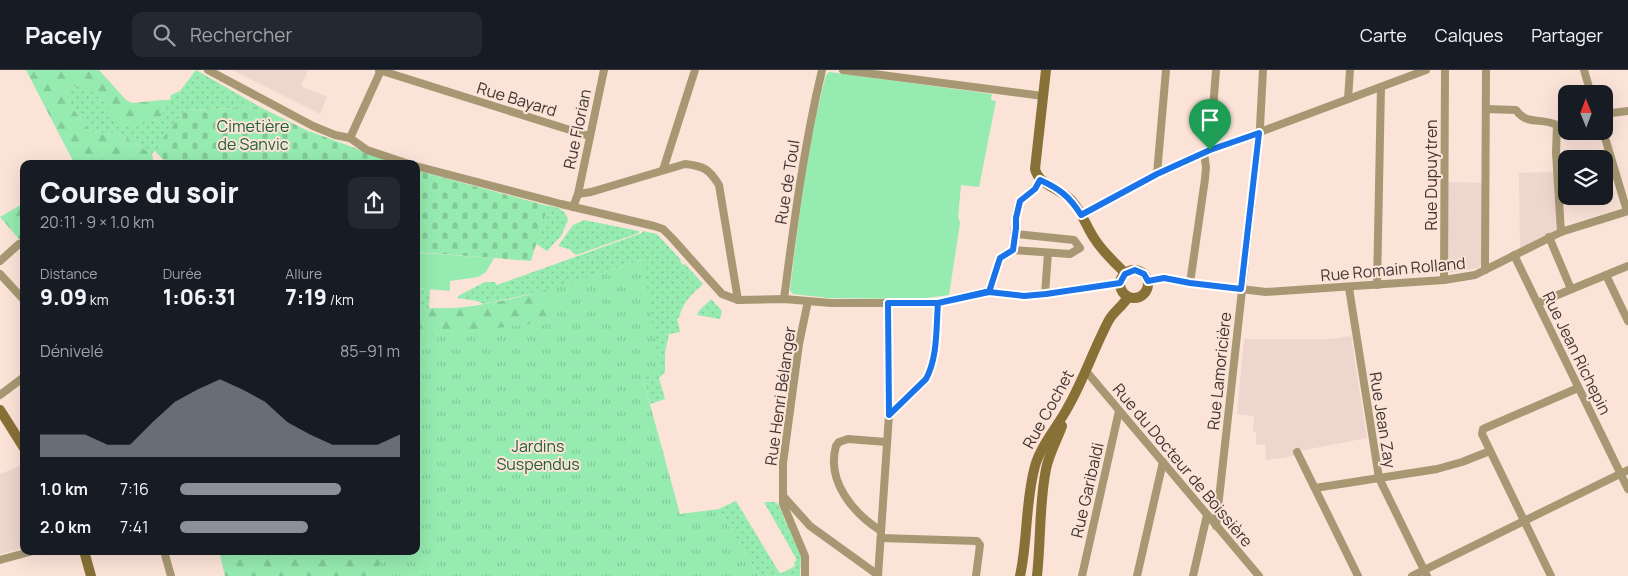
<!DOCTYPE html>
<html lang="fr">
<meta charset="utf-8">
<style>
:root{--surface:#171b24;--page:#242831;--text:#f1f3f6;--muted:#9ea1a6;--line:#363941;--accent:#8c9099}
body{margin:0;font-family:Manrope,sans-serif;background:var(--page);color:var(--text);height:100vh;display:flex;flex-direction:column;font-size:19px;white-space:nowrap}
*{box-sizing:border-box;margin:0}
p{font-size:16px;color:var(--muted)}
.icon{flex:none;width:28px;height:28px;fill:none;stroke:currentColor;stroke-width:2;stroke-linecap:round;stroke-linejoin:round}
.map{position:relative;flex:1;overflow:hidden}
.sheet{position:absolute;left:20px;top:90px;width:400px;height:395px;display:flex;flex-direction:column;background:var(--surface);border-radius:10px;box-shadow:0 5px 20px #0002}
.sheet>*{flex:none}
.needle{width:32px;rotate:359deg}
.controls{position:absolute;left:1558px;top:15px;display:grid;gap:10px}
.controls a{display:grid;place-items:center;width:55px;height:55px;border-radius:10px;background:var(--surface);box-shadow:0 5px 20px #0002;font-size:25px}
.pin{position:absolute;display:grid;place-items:center;width:42px;height:42px;color:#fff;margin:-51px -21px;border-radius:50% 50% 50% 0;rotate:-45deg;box-shadow:0 0 5px #0007}
.pin .icon{rotate:45deg}
.round{display:grid;place-items:center;flex:none;width:52px;height:52px;border-radius:10px;background:var(--page)}
.summary{display:flex;align-items:center;justify-content:space-between;height:85px;padding:0 20px}
h1{font-size:28px;font-weight:800;line-height:38px}
.figures{display:grid;grid-template-columns:repeat(3,1fr);gap:8px;height:85px;padding:5px 20px}
.figures div{display:grid;align-content:center}
.figures b{font-size:21px;font-weight:800}
.figures small{font-size:14px;font-weight:400}
.figures p{font-size:14px}
.chart{height:140px;padding:10px 20px}
.chart p{display:flex;justify-content:space-between}
.chart svg{width:100%;height:90px;margin-top:5px;fill:var(--accent);opacity:.7}
ul{padding:0 20px;list-style:none;font-size:16px}
li{display:grid;grid-template-columns:80px 60px 1fr;align-items:center;height:38px}
li i{height:12px;border-radius:6px;background:var(--accent)}
header{display:flex;align-items:center;gap:30px;box-sizing:border-box;height:70px;padding:0 25px;background:var(--surface);border-bottom:1px solid var(--line)}
header strong{font-size:24px}
nav{display:flex;gap:28px;margin-inline-start:auto;font-size:18px}
.search{width:350px;height:45px;background:var(--page);display:flex;align-items:center;gap:12px;box-sizing:border-box;padding:0 18px;border-radius:10px;color:var(--muted);font-size:19px}
.map>svg:first-child{display:block}
.education{fill:#eed5ce}
.grass{fill:url(#grass-dots)}
.forest{fill:url(#forest-firs)}
.cemetery{fill:url(#cemetery-stones)}
.park{fill:url(#park-tufts)}
.garden{fill:#96ebb0}
.lines{fill:none;stroke-linecap:round;stroke-linejoin:round}
.street{stroke:#a79873;stroke-width:8}
.secondary{stroke:#887136;stroke-width:10}
.route-casing{stroke:#fff;stroke-width:10}
.route{stroke:#1a73e8;stroke-width:6}
.labels{text-anchor:middle;stroke-width:4;stroke-linejoin:round;paint-order:stroke}
.street-label{font-size:16px;fill:#403632;stroke:#fce3d8}
.park-label{font-size:16px;fill:#216038;stroke:#fce3d8}
</style>
<header>
<strong>Pacely</strong>
<div class="search"><svg class="icon" aria-label="search" viewBox="0 0 24 24"><circle cx="10" cy="10" r="6"/><path d="M15 15l6 6"/></svg>Rechercher</div>
<nav><a>Carte</a><a>Calques</a><a>Partager</a></nav>
</header>
<div class="map">
<svg width="1628" height="506" viewBox="0 0 1628 506">
<defs>
<pattern id="grass-dots" width="8" height="8" patternUnits="userSpaceOnUse" patternTransform="scale(1.25)"><rect width="8" height="8" fill="#96ebb0"/><path d="M2 2h.1M6 6h.1" fill="none" stroke="#82ca98" stroke-width="1.8" stroke-linecap="round"/></pattern>
<pattern id="forest-firs" width="22" height="20" patternUnits="userSpaceOnUse" patternTransform="scale(1.25)"><rect width="22" height="20" fill="#96ebb0"/><path d="M5 1l3.5 6h-7zM16 11l3.5 6h-7z" fill="#82ca98"/></pattern>
<pattern id="cemetery-stones" width="16" height="16" patternUnits="userSpaceOnUse" patternTransform="scale(1.25)"><rect width="16" height="16" fill="#96ebb0"/><path d="M2 7V4a2 2 0 0 1 4 0v3zM10 15v-3a2 2 0 0 1 4 0v3z" fill="#82ca98"/></pattern>
<pattern id="park-tufts" width="24" height="20" patternUnits="userSpaceOnUse" patternTransform="scale(1.25)"><rect width="24" height="20" fill="#96ebb0"/><path d="M3 7l-1-3M5 7V3M7 7l1-3M15 17l-1-3M17 17v-4M19 17l1-3" fill="none" stroke="#82ca98"/></pattern>
</defs>
<rect width="100%" height="100%" fill="#fce3d8"/>
<g class="education">
<polygon points="232,0 308,0 301,16 327,27 320,44"/>
<polygon points="1554,102 1557,155 1555,160 1520,178 1519,103"/>
<polygon points="1448,112 1482,113 1481,194 1479,198 1450,203 1448,200"/>
<polygon points="1351,266 1367,368 1294,382 1294,386 1266,390 1265,374 1256,375 1256,362 1253,362 1254,346 1237,344 1244,269 1332,269"/>
<polygon points="24,394 24,478 0,484 0,404"/>
</g>
<g class="grass">
<polygon points="196,0 260,37 185,40 152,84 116,62 107,64 92,62 72,38 66,23 69,18 80,14 93,21 110,39 163,43 164,30 170,30 171,25 180,21"/>
<path d="M548,136C558,136 566,141 568,150L561,166L547,181L536,174Z"/>
<polygon points="584,150 639,161 639,163 576,185 569,179 558,176 573,155"/>
<path d="M643,161L657,164L681,190L680,191L683,195L685,194L703,214C692,224 683,232 679,248H677L680,262L669,264L665,283V302L659,308L665,329L650,334L643,308L642,190L553,219L484,234L477,231L458,228V226L485,212H495L497,215L642,163Z"/>
<polygon points="416,218 430,219 429,238 416,238"/>
<polygon points="711,229 722,241 720,249 697,245 699,241"/>
<polygon points="736,431 779,502 782,503 795,496 794,492 797,490 764,432 775,432 778,434 801,486 800,506 759,506 719,439"/>
</g>
<g class="forest">
<path d="M26,0H99L126,30L132,33L164,30L163,43L158,49L132,57L113,51C108,33 96,22 80,14L69,18L66,23L72,38L92,62L107,64L116,62L152,84L154,94H73L72,89Z"/>
<polygon points="24,133 24,175 0,147"/>
<path d="M643,190L659,299L591,246L416,272V238C435,238 455,239 473,236C531,227 587,208 643,190Z"/>
<polygon points="219,481 400,481 401,485 380,494 380,506 225,506"/>
</g>
<g class="cemetery">
<polygon points="260,37 306,60 398,94 167,94 154,80 185,40"/>
<polygon points="416,100 548,136 531,191 416,182"/>
</g>
<polygon class="park" points="643,190 659,299 643,309 680,444 719,439 759,506 380,506 379,494 400,485 400,481 416,481 416,267 549,252 553,219"/>
<g class="garden">
<path d="M829,2L992,24L991,30L996,31L979,117L961,115L958,148L959,149L960,153L949,225L919,229L829,228L793,224L790,220C799,148 807,75 826,5Z"/>
<polygon points="416,182 422,183 494,188 486,202 478,207 450,211 450,221 416,218"/>
</g>
<g class="lines">
<g class="street">
<polyline points="208,0 313,56 335,65 350,68 367,80 409,94"/>
<polyline points="379,0 589,66"/>
<polyline points="843,0 1043,26"/>
<polyline points="1584,0 1591,24"/>
<polyline points="1348,29 1350,0"/>
<path d="M1486,39L1516,40C1527,56 1541,47 1557,55L1556,83L1561,162"/>
<polyline points="1604,44 1628,41"/>
<polyline points="1603,61 1627,141"/>
<polyline points="350,68 381,0"/>
<polyline points="1210,80 1216,0"/>
<polyline points="416,96 561,134 654,156 663,159 672,168 722,224 738,230 784,229 831,233 938,233 989,222 1024,226 1120,213"/>
<polyline points="663,100 695,0"/>
<polyline points="1157,104 1166,0"/>
<polyline points="578,124 604,0"/>
<path d="M573,137L578,124L591,122L685,94C704,96 709,99 719,115L738,230"/>
<polyline points="1081,145 1157,104 1204,83 1426,0"/>
<polyline points="1549,167 1571,219"/>
<polyline points="1013,180 1070,184 1080,178 1074,170 1015,164"/>
<path d="M1013,180C1015,166 1014,144 1019,133C1022,128 1035,119 1040,111"/>
<polyline points="1514,185 1628,419"/>
<polyline points="0,191 19,174"/>
<polyline points="1485,200 1486,0"/>
<polyline points="0,204 24,230"/>
<polyline points="1606,205 1628,251"/>
<polyline points="1444,210 1445,0"/>
<polyline points="1148,211 1165,208 1190,213 1266,222 1444,210 1475,205 1561,162 1628,141"/>
<polyline points="1190,213 1205,109 1206,97 1204,83"/>
<polyline points="1377,215 1381,17"/>
<polyline points="1349,218 1379,408 1427,506"/>
<polyline points="989,222 1000,188 1013,180"/>
<polyline points="1045,224 1048,183"/>
<path d="M784,229C794,152 804,75 822,0"/>
<polyline points="1538,233 1628,196"/>
<polyline points="1086,301 1259,506"/>
<polyline points="0,325 24,307"/>
<path d="M889,345L926,309C938,287 936,257 938,233"/>
<polyline points="1297,382 1358,506"/>
<polyline points="1315,418 1437,399 1462,392 1490,381"/>
<polyline points="783,426 810,456 878,505"/>
<polyline points="1216,456 1260,57 1263,0"/>
<path d="M881,461C853,443 826,411 836,376L839,372L848,369L887,372"/>
<polyline points="881,468 977,471 980,475 976,506"/>
<polyline points="164,481 171,506"/>
<polyline points="0,490 33,481"/>
<polyline points="805,506 805,486 783,434 783,393 799,274 808,231"/>
<polyline points="878,506 889,345 888,233"/>
<polyline points="1082,506 1119,341"/>
<polyline points="1137,506 1163,392"/>
<polyline points="1193,506 1207,445"/>
<polyline points="1412,506 1628,400"/>
<polyline points="1551,506 1482,364 1483,359 1578,318"/>
</g>
<g class="secondary">
<path d="M1046,0L1035,99C1039,116 1061,118 1072,131C1082,142 1086,156 1094,168C1102,181 1114,192 1125,203"/>
<circle cx="1134" cy="214" r="14"/>
<polyline points="0,340 24,378"/>
<polyline points="84,481 91,506"/>
<path d="M1020,506C1028,470 1025,432 1035,396C1041,375 1058,356 1068,337C1084,309 1094,278 1109,250C1114,241 1123,236 1128,227"/>
<path d="M1037,506C1041,470 1039,434 1046,399C1049,384 1057,370 1062,356"/>
</g>
</g>
<g class="lines">
<defs>
<path id="route" d="M1210,80L1157,104L1081,145C1070,127 1060,119 1040,110L1035,119L1020,131L1016,148V158L1013,180L1000,188L989,222L938,233H888L889,345L926,309C938,287 936,257 938,233L986,222H989L1024,226L1046,224L1120,213L1125,204L1135,200L1144,204L1148,211L1164,208L1190,213L1241,219L1259,63L1210,80"/>
</defs>
<use href="#route" class="route-casing"/>
<use href="#route" class="route"/>
</g>
<g class="labels">
<g class="street-label">
<text transform="translate(517 29) rotate(17)" y="6">Rue Bayard</text>
<text transform="translate(577 59) rotate(-78)" y="6">Rue Florian</text>
<text transform="translate(1431 105) rotate(-90)" y="6">Rue Dupuytren</text>
<text transform="translate(787 112) rotate(-81)" y="6">Rue de Toul</text>
<text transform="translate(1393 199) rotate(-5)" y="6">Rue Romain Rolland</text>
<text transform="translate(1577 283) rotate(64)" y="6">Rue Jean Richepin</text>
<text transform="translate(1219 301) rotate(-84)" y="6">Rue Lamoricière</text>
<text transform="translate(780 326) rotate(-82)" y="6">Rue Henri Bélanger</text>
<text transform="translate(1048 339) rotate(-61)" y="6">Rue Cochet</text>
<text transform="translate(1383 350) rotate(81)" y="6">Rue Jean Zay</text>
<text transform="translate(1183 395) rotate(50)" y="6">Rue du Docteur de Boissière</text>
<text transform="translate(1087 420) rotate(-77)" y="6">Rue Garibaldi</text>
</g>
<g class="park-label">
<text x="253" y="62">Cimetière<tspan x="253" dy="18">de Sanvic</tspan></text>
<text x="538" y="382">Jardins<tspan x="538" dy="18">Suspendus</tspan></text>
</g>
</g>
</svg>
<div class="controls">
<a><svg class="needle" viewBox="-14 -14 28 28"><path d="M0-13l5 13h-10z" fill="#e53935"/><path d="M0 13l5-13h-10z" fill="#9ea1a6"/></svg></a>
<a><svg class="icon" aria-label="layers" viewBox="0 0 24 24"><path d="M12 4l9 5-9 5-9-5zM3 14l9 5 9-5"/></svg></a>
</div>
<div class="pin" style="left:1210px;top:80px;background:#1e9e55"><svg class="icon" aria-label="arrive" viewBox="0 0 24 24"><path d="M6 21V4h12l-3 4 3 4H6"/></svg></div>
<section class="sheet">
<div class="summary"><div><h1>Course du soir</h1><p>20:11 · 9 × 1.0 km</p></div><a class="round"><svg class="icon" aria-label="share" viewBox="0 0 24 24"><path d="M12 15V3M7 8l5-5 5 5M5 13v7h14v-7"/></svg></a></div>
<div class="figures">
<div><p>Distance</p><b>9.09<small> km</small></b></div>
<div><p>Durée</p><b>1:06:31</b></div>
<div><p>Allure</p><b>7:19<small> /km</small></b></div>
</div>
<div class="chart"><p><span>Dénivelé</span>85–91 m</p>
<svg viewBox="0 0 160 44" preserveAspectRatio="none"><path d="M0 44V33L10 33L20 33L30 38L40 38L50 27L60 17L70 11L80 6L90 11L100 17L110 27L120 33L130 38L140 38L150 38L160 33V44z"/></svg>
</div>
<ul>
<li><b>1.0 km</b>7:16<i style="width:73%"></i></li>
<li><b>2.0 km</b>7:41<i style="width:58%"></i></li>
</ul>
</section>
</div>
